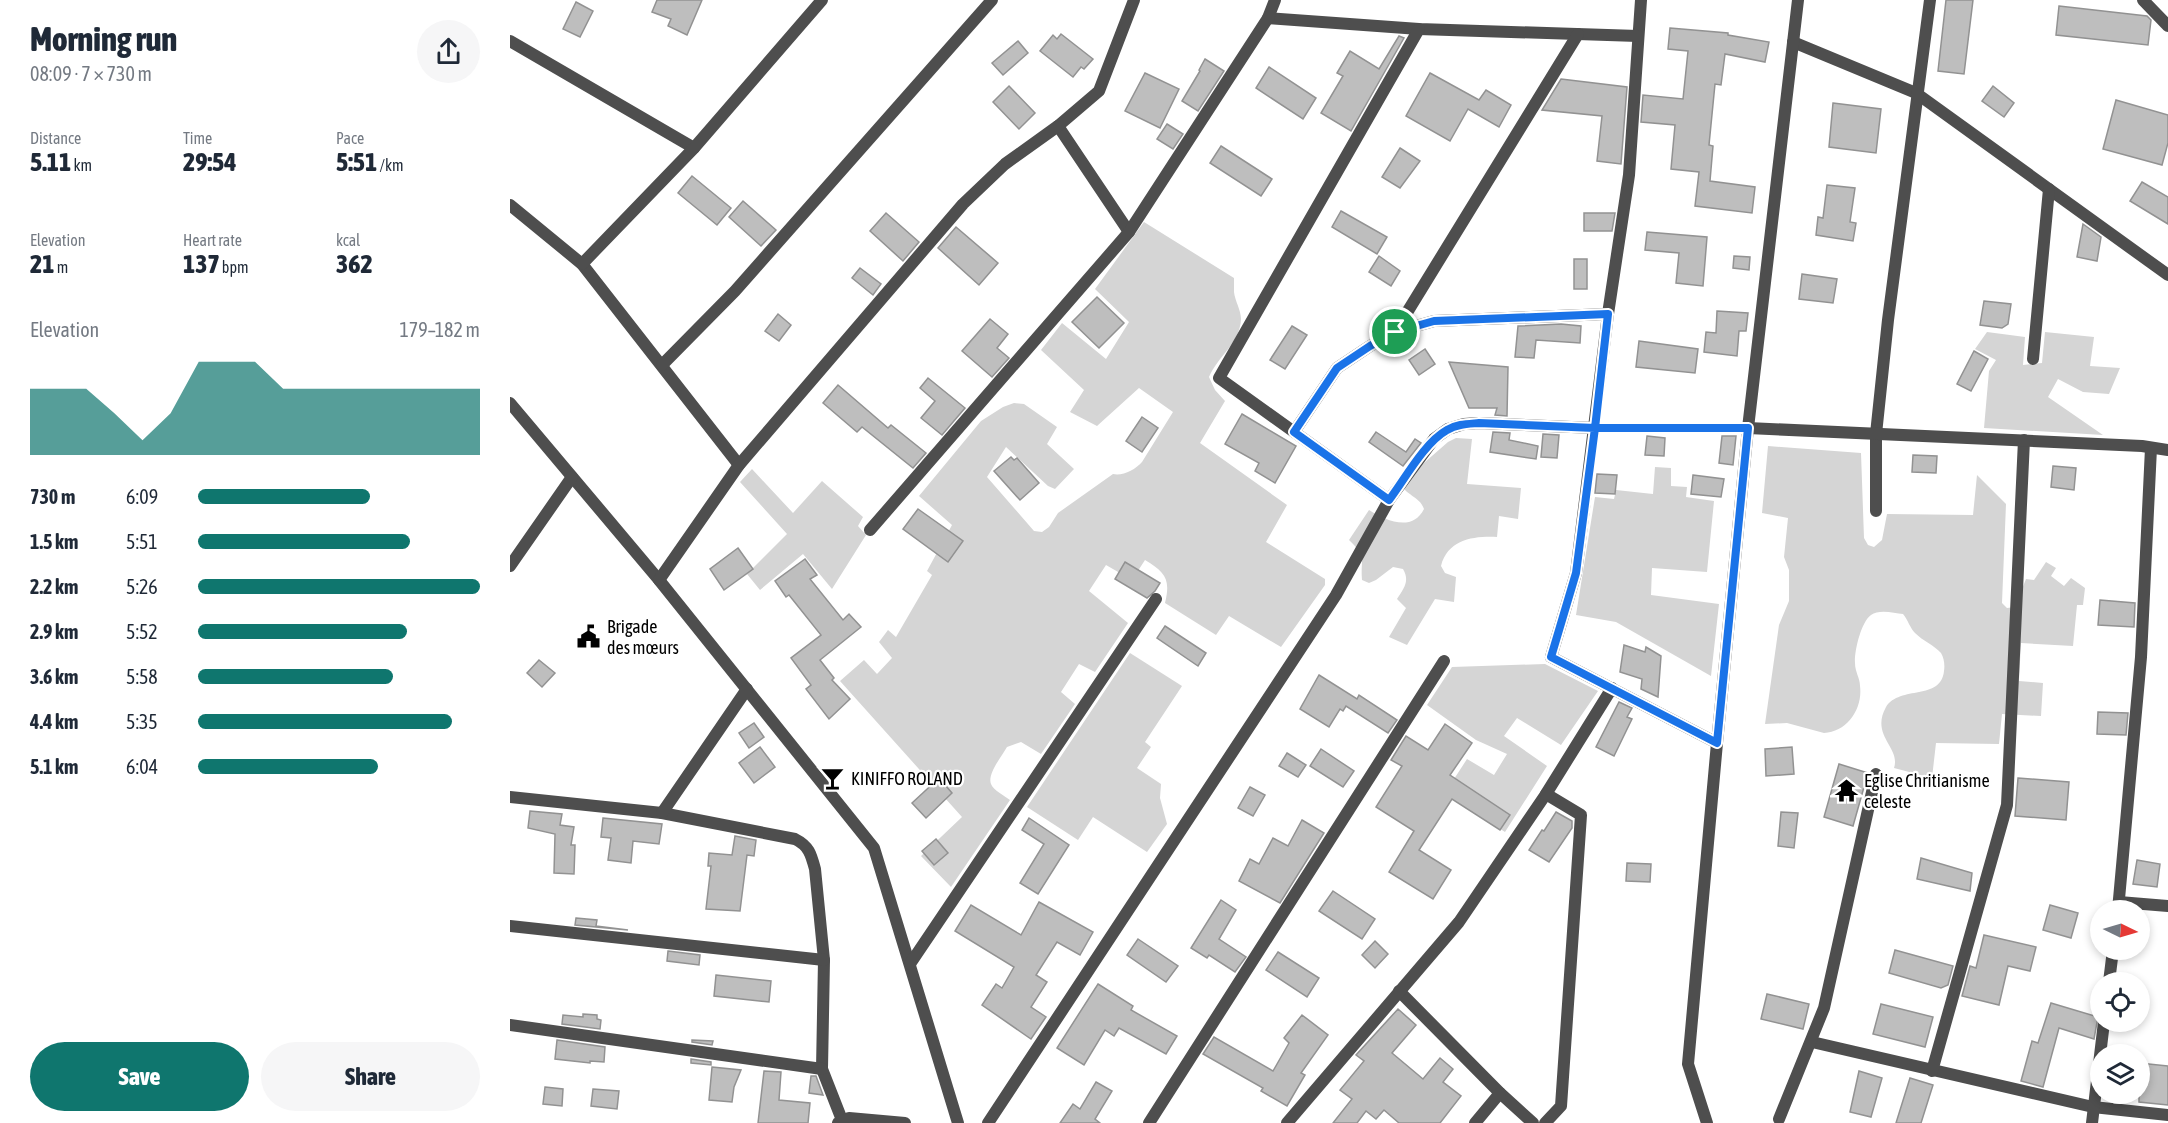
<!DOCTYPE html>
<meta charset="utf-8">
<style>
:root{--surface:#fff;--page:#f6f6f7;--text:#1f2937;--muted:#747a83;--accent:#0f766e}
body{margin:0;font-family:"Asap Condensed",sans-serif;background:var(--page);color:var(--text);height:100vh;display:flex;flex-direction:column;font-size:22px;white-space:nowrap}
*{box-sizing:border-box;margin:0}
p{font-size:20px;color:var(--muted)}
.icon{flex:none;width:33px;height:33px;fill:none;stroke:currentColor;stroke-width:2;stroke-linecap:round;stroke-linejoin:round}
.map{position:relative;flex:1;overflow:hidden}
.drawer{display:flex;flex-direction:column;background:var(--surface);width:510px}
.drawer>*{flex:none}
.needle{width:39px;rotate:95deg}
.fabs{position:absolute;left:1580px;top:900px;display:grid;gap:12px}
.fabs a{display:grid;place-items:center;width:60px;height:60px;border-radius:50%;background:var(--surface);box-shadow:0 3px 9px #0003;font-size:30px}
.pin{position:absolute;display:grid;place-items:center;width:51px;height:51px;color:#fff;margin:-26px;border:3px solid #fff;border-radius:50%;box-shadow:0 2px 6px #0007}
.round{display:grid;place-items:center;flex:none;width:63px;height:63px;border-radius:32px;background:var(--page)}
.overview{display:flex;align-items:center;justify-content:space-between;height:102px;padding:0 30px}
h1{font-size:33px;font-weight:800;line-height:45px}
.metrics{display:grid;grid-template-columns:repeat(3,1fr);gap:9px;height:102px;padding:6px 30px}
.metrics div{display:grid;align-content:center}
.metrics b{font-size:26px;font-weight:800}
.metrics small{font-size:16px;font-weight:400}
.metrics p{font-size:16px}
.chart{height:168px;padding:12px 30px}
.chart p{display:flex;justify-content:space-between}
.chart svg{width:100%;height:108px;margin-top:6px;fill:var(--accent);opacity:.7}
.action{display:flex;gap:12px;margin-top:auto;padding:12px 30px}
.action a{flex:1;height:69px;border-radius:36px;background:var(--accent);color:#fff;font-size:24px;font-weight:800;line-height:69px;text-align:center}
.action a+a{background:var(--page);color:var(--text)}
ul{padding:0 30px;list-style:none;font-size:20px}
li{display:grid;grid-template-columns:96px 72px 1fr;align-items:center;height:45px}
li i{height:15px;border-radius:8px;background:var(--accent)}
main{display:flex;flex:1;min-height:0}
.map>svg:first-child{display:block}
.green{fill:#d5d5d5}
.building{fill:#bebebe;stroke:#929292;stroke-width:1.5}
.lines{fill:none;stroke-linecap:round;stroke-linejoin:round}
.minor{stroke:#4e4e4e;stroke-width:12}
.tertiary{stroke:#4e4e4e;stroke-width:12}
.route-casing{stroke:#fff;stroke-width:12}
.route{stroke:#1a73e8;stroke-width:8}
.labels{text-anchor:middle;stroke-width:4.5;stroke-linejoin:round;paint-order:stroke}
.poi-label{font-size:18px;fill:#000;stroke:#fff;text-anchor:start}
</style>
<main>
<section class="drawer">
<div class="overview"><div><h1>Morning run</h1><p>08:09 · 7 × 730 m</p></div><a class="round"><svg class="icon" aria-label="share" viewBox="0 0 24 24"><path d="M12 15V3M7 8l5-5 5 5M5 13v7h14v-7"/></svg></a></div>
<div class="metrics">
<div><p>Distance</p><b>5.11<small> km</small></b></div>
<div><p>Time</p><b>29:54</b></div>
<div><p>Pace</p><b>5:51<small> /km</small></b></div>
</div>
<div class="metrics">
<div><p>Elevation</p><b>21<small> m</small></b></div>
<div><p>Heart rate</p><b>137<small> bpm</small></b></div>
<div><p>kcal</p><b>362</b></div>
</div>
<div class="chart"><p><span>Elevation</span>179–182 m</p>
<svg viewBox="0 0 160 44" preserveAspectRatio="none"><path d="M0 44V17L10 17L20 17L30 27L40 38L50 27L60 6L70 6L80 6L90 17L100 17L110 17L120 17L130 17L140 17L150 17L160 17V44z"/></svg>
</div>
<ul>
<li><b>730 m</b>6:09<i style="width:61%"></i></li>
<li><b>1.5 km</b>5:51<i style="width:75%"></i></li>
<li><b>2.2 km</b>5:26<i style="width:100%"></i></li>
<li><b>2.9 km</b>5:52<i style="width:74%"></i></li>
<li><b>3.6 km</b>5:58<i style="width:69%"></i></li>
<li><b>4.4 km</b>5:35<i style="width:90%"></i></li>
<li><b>5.1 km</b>6:04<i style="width:64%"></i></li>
</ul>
<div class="action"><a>Save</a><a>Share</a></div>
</section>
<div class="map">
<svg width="1658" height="1123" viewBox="0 0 1658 1123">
<rect width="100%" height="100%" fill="#fff"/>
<g class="green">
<path d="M634,222L724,278C724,282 724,287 724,292C725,301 731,310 731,319C730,343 708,356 699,377L705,390L715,401L690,443L777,505L756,542L815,579V585L771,647L719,616L706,635L655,603C661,579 655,572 635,560L622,580L596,565L579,591L618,623L585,672L569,664L551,692L565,704L531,754L511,742L497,747C492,756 477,774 481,784C483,790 495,796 500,800L441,887L411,856L452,817L330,681L354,660L367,674L382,658L369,642L378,630L386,637L422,575L417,571L442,525L409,496L471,421L493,407L504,403L514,404L547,427L537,444L564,469L545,489L538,486L496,447L477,477L524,531L532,532L539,527L548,513L603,474C613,476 625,470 632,462L663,412L629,388L587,426L560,412L574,390L531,350L552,323L596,359L619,322L585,289Z"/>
<polygon points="1477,332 1515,337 1513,365 1532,363 1535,332 1584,337 1580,366 1610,368 1599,394 1573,392 1548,379 1538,397 1593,435 1474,428 1479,371 1486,360 1465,349"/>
<path d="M946,438L962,439L957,484L1011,488L1008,519L989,516L987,537C964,536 938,539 931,566L935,573L946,577L944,602L925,599L897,645L879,637L896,608L887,599C894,588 900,581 893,569L883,567L866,580L859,583L852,580C850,558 858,558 839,540L859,510C875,520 902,533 914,509C910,496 894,495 891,483L938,442Z"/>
<path d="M1258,446L1351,453L1354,538L1358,545L1364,547L1372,540L1377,514L1463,515L1467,475L1496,504L1492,603L1497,608L1505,607L1516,579L1524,580L1536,562L1546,568L1541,576L1554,586L1561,578L1575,588L1573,605H1567L1563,646L1511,643L1509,681L1533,683L1531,716L1492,714L1489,744L1426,743L1422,778L1384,768C1391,747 1360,736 1376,707C1390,685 1431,701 1434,671C1435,665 1434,658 1431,653C1424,645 1413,641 1405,633C1400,628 1398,620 1393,614C1384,613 1369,609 1361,615C1351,622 1344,652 1345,663C1345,672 1350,678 1350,686C1353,709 1337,732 1314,733L1277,723L1255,724L1269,625L1279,601V570L1274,557L1278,518L1252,513Z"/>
<polygon points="1145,467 1161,468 1161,486 1177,487 1176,497 1204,501 1197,572 1142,568 1141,595 1209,604 1201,676 1106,622 1066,615 1085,497 1104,499 1106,490 1143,494"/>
<polygon points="242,469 283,513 312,481 353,517 348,526 356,535 322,589 293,554 250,590 237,574 277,534 230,482"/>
<polygon points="620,653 672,686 635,742 641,747 627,768 651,784 650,798 657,824 637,852 583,817 568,840 517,807"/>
<polygon points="1035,664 1088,691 1051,745 1007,718 994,736 1037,766 995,832 935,793 957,759 984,775 997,754 966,740 917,705 942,667"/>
</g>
<g class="building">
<polygon points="147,0 192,0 177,35 158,26 161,19 142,12"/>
<polygon points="1436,0 1463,0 1454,74 1428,71"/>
<polygon points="66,2 83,11 70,37 53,29"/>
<polygon points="1549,6 1637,16 1641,20 1638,45 1546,35"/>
<polygon points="1160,28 1218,33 1218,35 1259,42 1255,62 1215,54 1211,85 1205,84 1199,145 1203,146 1200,181 1245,187 1242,213 1185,206 1189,172 1161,169 1165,125 1131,122 1133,95 1173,99 1178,51 1158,49"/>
<polygon points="551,34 583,59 574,69 571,67 563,77 530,51 543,35 547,39"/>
<polygon points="889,36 894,38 841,131 811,113 833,76 827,73 840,51 869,69"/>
<polygon points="508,41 518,53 493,75 482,63"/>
<polygon points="695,59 714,71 688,111 672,101 690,71 689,70"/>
<polygon points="759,67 806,98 793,119 746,88"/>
<polygon points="635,73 669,89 650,128 615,111"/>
<polygon points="920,73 969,100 976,90 1001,105 989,127 958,109 940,141 896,116"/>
<polygon points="1051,79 1117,87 1111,164 1087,161 1092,116 1032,110"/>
<polygon points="499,86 525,113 509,129 483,102"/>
<polygon points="1483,86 1504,103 1494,117 1472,101"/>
<polygon points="1606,100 1658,115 1658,143 1652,165 1593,149"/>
<polygon points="1323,103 1371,109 1366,153 1319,147"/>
<polygon points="657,124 673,134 663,149 647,139"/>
<polygon points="711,146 762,179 751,196 700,163"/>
<polygon points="890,148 910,161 890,188 872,177"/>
<polygon points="182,176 221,208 207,225 168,193"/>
<polygon points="1632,182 1658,197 1658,224 1620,201"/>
<polygon points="1317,185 1345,188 1340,222 1346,223 1343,241 1306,235 1308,217 1313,218"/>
<polygon points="233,201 266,230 251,246 219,217"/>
<polygon points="831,211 877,237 867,254 822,227"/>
<polygon points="376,213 409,242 393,261 360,231"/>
<polygon points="1074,213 1105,213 1102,231 1074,231"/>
<polygon points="1573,224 1591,237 1587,261 1567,257"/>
<polygon points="446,227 488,263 469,285 428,248"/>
<polygon points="1137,232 1197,237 1193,286 1166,283 1169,253 1135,250"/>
<polygon points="869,256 890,271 881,286 859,272"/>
<polygon points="1224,256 1240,257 1239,270 1223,268"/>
<rect x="1064" y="259" width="13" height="30"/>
<polygon points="350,268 371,284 363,295 342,278"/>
<polygon points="1292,274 1327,279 1323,303 1289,299"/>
<polygon points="587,297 614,323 589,348 562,322"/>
<polygon points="1474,301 1501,304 1498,324 1492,328 1470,325"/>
<polygon points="1207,311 1238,313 1236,331 1229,331 1227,356 1194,352 1196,332 1206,333"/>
<polygon points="268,314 281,325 269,341 255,331"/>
<polygon points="480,319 498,334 487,348 499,358 482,377 452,351"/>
<polygon points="1051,324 1071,326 1070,343 1026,340 1024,358 1005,357 1008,326"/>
<polygon points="782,326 797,335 775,369 760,360"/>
<polygon points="1129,341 1188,349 1185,373 1126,367"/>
<polygon points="915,349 925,364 909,375 899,360"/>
<polygon points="1464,351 1478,359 1461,391 1447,384"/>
<polygon points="939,362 998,367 997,416 985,415 987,408 959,408"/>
<polygon points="418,378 455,408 432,435 411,418 425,401 410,388"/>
<polygon points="328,385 378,428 381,425 416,453 403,468 352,427 347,432 313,403"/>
<polygon points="732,414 786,446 765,483 745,471 749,463 715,444"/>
<polygon points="632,417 648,428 632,452 616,441"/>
<polygon points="866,432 896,452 905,439 911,443 893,466 859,442"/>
<polygon points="983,432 1000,433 999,440 1028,446 1026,459 980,452"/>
<polygon points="1033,434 1049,435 1047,458 1031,457"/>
<polygon points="1137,436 1155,438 1154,456 1135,455"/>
<polygon points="1212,436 1226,436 1223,465 1209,463"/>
<polygon points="1403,455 1427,456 1426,473 1402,472"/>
<polygon points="501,457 504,460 507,458 529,483 510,500 484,471"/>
<polygon points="1543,466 1566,468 1564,490 1541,487"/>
<polygon points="1087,474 1107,475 1105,494 1085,493"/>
<polygon points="1183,475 1214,479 1211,497 1181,494"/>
<polygon points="408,509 453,541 438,562 393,529"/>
<polygon points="228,548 243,569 214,590 200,569"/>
<polygon points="295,559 307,575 300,579 333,620 339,614 351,627 310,660 324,678 322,680 340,699 319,719 296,689 301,685 281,658 311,635 279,595 276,597 265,581"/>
<polygon points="615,562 650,583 645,591 637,598 605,579"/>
<polygon points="1590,600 1625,603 1624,627 1588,625"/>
<polygon points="655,626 696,653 688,666 647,638"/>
<polygon points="1114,645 1135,652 1136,647 1151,656 1148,697 1131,689 1132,679 1110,672"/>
<polygon points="29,660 45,673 32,687 17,673"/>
<polygon points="809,675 847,699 849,695 887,720 878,733 836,706 833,711 830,709 819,727 790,709"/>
<polygon points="1109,702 1122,708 1117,717 1122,719 1104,756 1086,747"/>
<polygon points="1588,712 1618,713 1616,735 1587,734"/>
<polygon points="244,723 254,737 239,748 229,733"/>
<polygon points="935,724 962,743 940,775 1000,815 990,830 942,799 909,850 941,870 923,899 879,872 904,831 866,807 892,766 881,760 896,736 918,750"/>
<polygon points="250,747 265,767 244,783 229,763"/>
<polygon points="1282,747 1284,774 1256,776 1255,749"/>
<polygon points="811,749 844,771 833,787 800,766"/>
<polygon points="777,753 796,765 788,777 769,766"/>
<polygon points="1329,764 1358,773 1343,826 1314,817"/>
<polygon points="429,778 442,793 416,818 402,803"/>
<polygon points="1508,778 1559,782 1556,820 1505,816"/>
<polygon points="740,787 755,795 743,816 728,808"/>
<polygon points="20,811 52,814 50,825 64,827 61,845 65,845 64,874 44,873 45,834 18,828"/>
<polygon points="1046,812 1062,821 1062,828 1039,862 1019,850 1032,830 1034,831"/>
<polygon points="1271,812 1288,813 1284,848 1268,846"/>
<polygon points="93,818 152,824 149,844 123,841 121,863 98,860 101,838 91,837"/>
<polygon points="519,818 559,845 528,894 510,883 534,844 512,830"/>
<polygon points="792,820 814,833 770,903 729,881 740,859 749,864 763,838 778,846"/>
<polygon points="225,836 246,840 244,856 237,855 230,911 196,909 201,866 198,866 199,853 222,855"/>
<polygon points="426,839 438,853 424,865 412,851"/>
<polygon points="1411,858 1462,873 1460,891 1407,879"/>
<polygon points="1627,860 1650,864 1647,887 1623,884"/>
<polygon points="1117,863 1141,864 1140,882 1116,881"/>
<polygon points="823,891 865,919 852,939 809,911"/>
<polygon points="711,900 726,910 709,939 736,957 725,972 699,955 697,958 681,948"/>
<polygon points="529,902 583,932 570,955 547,942 526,975 537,982 521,1007 536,1017 521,1039 472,1005 486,984 492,988 504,967 445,931 461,905 511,935"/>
<polygon points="1540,905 1568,913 1561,938 1533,930"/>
<polygon points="66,918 87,920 86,926 118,930 65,925"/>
<polygon points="1474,935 1526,947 1520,971 1498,966 1489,1005 1452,996 1460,966 1466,968"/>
<polygon points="628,939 668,966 656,982 617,955"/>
<polygon points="865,941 878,954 865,968 852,955"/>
<polygon points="1385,950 1443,966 1438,985 1431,988 1379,973"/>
<polygon points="158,951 190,955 189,965 157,961"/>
<polygon points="768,952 809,978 797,997 756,970"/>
<polygon points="206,975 261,981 259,1002 204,996"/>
<polygon points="588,984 623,1006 621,1010 667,1036 656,1054 609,1028 604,1036 595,1030 574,1065 547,1048"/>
<polygon points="1257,994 1299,1004 1293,1029 1251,1019"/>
<polygon points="1541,1003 1588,1017 1584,1039 1549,1028 1533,1087 1511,1081 1522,1041 1528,1043"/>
<polygon points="1371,1004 1423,1017 1415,1047 1363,1034"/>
<polygon points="888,1009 906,1025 882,1053 913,1079 930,1058 943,1069 933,1082 951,1096 930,1123 889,1123 874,1110 866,1119 856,1111 847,1123 823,1123 842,1099 830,1090 854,1061 846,1055"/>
<polygon points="73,1014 87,1015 87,1019 91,1020 90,1029 52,1024 53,1015 73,1017"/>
<polygon points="792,1015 818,1035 791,1073 795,1075 777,1106 751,1091 753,1088 693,1054 704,1037 763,1071 779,1043 774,1038"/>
<polygon points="47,1040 95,1047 94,1062 80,1061 80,1063 45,1059"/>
<polygon points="182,1040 203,1041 202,1045 182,1042"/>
<polygon points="181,1059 201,1062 201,1065 181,1063"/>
<polygon points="1629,1063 1658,1066 1658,1105 1629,1102"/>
<polygon points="202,1067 231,1070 224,1087 222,1102 199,1100"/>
<polygon points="254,1071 271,1072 269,1100 300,1103 298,1123 248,1123"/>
<polygon points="1349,1071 1372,1078 1361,1117 1340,1112"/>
<polygon points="301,1076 306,1076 313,1095 299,1093"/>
<polygon points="1400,1078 1423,1085 1411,1123 1386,1123"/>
<polygon points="586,1082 602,1091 585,1119 590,1123 550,1123 563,1104 570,1109"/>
<polygon points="35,1087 53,1089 52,1106 33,1104"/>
<polygon points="83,1089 109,1091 107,1109 81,1106"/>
</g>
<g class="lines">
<g class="minor">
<polyline points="1131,0 1119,175 1098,314 1066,573 1041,657 1207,743"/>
<polyline points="1633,0 1658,26"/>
<polyline points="758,18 909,29 1128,36"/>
<polyline points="0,41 184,148"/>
<polyline points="1283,42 1406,93 1658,275"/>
<polyline points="548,126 619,232"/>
<polyline points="0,205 72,264 229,465"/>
<polyline points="72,264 184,148 312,0"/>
<polyline points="885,332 1068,34"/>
<polyline points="1523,359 1539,189"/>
<polyline points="152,365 225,291 482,0"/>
<polyline points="0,403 149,580 364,848 448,1123"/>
<polyline points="784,432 827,368 860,346 885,332 924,321 1098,314"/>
<polyline points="879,500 709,378 909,29"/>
<polyline points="1366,511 1366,434 1378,320 1420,0"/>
<polyline points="360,530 619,232 758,18 765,0"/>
<polyline points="0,566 62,477"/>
<polyline points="149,580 229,465 453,204 495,164 548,126 589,91 624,0"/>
<path d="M0,797L152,813L285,839C299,846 301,854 305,869L314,960L312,1069L332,1120"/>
<polyline points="152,813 237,689"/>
<polyline points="1609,902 1658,906"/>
<polyline points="1608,910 1631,657 1641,448"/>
<polyline points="0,926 314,960"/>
<polyline points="400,964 646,599"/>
<polyline points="1599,982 1603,950"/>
<polyline points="889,991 990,1093 1023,1123"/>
<polyline points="0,1025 312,1069"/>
<polyline points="1302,1042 1583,1107 1658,1115"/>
<polyline points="1422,1071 1497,805 1514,440"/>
<polyline points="1269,1119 1314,1008 1366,774"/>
<polyline points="328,1123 339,1118 395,1123"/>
<polyline points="478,1123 826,595 879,500 924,439 938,429 954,424 969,423 1085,428 1238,428 1632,446 1658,450"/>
<polyline points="639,1123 934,661"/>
<polyline points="777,1123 949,922 1036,794 1102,688"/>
<polyline points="965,1123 990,1093"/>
<polyline points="1035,1123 1051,1106 1071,815 1036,794"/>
<polyline points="1582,1123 1594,1022"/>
</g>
<polyline class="tertiary" points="1197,1123 1178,1064 1207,743 1238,428 1288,0"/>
</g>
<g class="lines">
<defs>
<path id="route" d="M885,332L860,346L827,368L784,432L879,500C895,479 914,443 937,430C947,424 958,424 969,423L1085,428L1066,573L1041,657L1207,743L1238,428H1085L1098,314L924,321L885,332"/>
</defs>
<use href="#route" class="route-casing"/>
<use href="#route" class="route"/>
</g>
<defs>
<symbol id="civic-bare" viewBox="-9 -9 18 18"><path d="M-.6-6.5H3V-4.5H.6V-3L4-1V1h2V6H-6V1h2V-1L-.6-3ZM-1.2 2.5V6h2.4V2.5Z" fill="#000" stroke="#fff" stroke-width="2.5" paint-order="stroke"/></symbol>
<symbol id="bar-bare" viewBox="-9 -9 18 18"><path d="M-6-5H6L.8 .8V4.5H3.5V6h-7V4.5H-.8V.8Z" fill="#000" stroke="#fff" stroke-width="2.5" paint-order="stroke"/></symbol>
<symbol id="temple-bare" viewBox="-9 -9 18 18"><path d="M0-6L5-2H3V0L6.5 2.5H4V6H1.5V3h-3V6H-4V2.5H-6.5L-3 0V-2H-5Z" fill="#000" stroke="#fff" stroke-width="2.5" paint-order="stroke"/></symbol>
</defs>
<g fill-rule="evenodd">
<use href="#civic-bare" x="62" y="620" width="33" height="33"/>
<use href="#bar-bare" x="306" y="762" width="33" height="33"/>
<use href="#temple-bare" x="1320" y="774" width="33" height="33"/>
</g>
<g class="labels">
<g class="poi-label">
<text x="97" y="633">Brigade<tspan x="97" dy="21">des mœurs</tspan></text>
<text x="341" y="785">KINIFFO ROLAND</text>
<text x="1354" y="787">Eglise Chritianisme<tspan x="1354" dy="21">celeste</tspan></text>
</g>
</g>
</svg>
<div class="fabs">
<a><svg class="needle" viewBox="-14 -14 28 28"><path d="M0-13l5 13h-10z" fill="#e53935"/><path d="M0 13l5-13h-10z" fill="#747a83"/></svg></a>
<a><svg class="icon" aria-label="locate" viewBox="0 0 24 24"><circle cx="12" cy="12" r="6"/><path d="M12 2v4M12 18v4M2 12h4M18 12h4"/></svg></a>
<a><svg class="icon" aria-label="layers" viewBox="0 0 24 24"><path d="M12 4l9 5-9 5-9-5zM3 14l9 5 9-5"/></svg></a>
</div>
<div class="pin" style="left:885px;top:332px;background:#1e9e55"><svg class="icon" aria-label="arrive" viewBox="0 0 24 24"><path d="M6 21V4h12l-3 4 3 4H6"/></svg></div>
</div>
</main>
